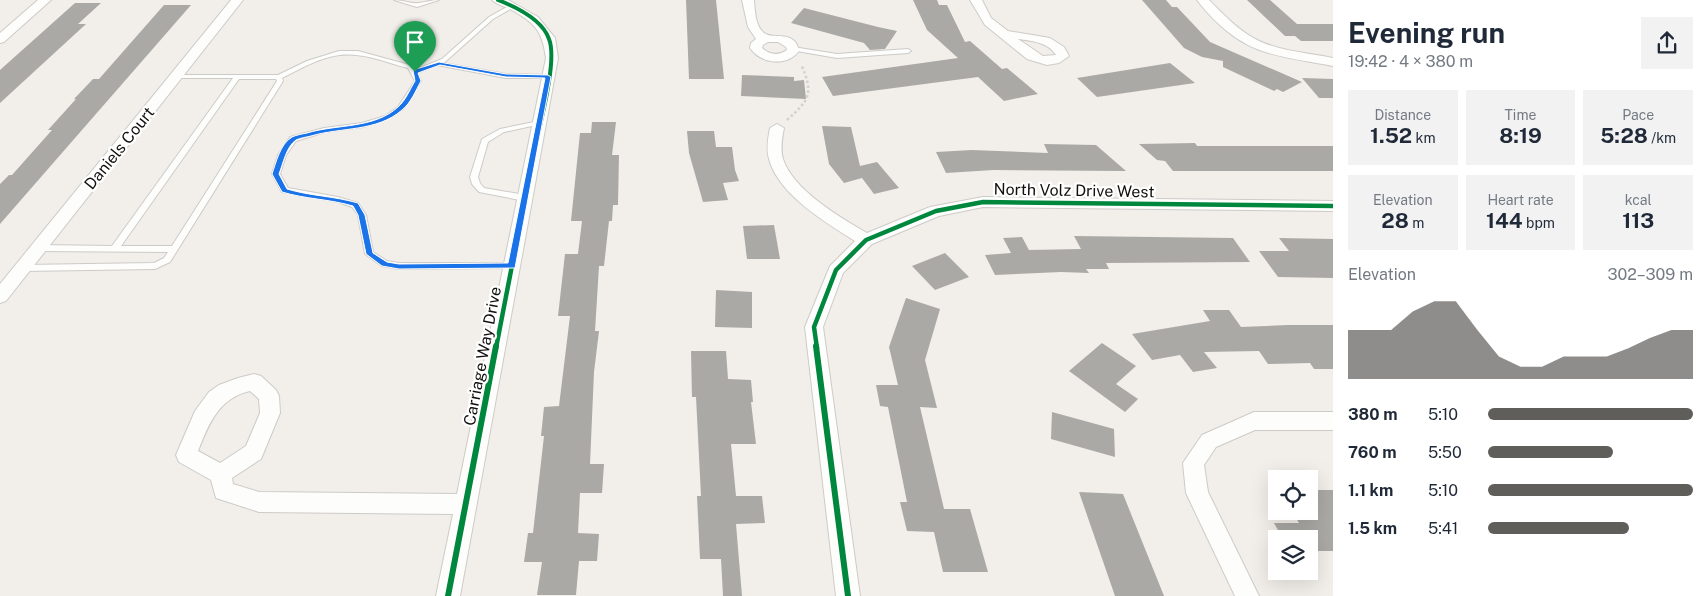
<!DOCTYPE html>
<meta charset="utf-8">
<style>
:root{--surface:#fff;--page:#f2f2f3;--text:#1f2937;--muted:#747a83;--accent:#605e5b}
body{margin:0;font-family:"Public Sans",sans-serif;background:var(--page);color:var(--text);height:100vh;display:flex;flex-direction:column;font-size:19px;white-space:nowrap}
*{box-sizing:border-box;margin:0}
p{font-size:16px;color:var(--muted)}
.icon{flex:none;width:28px;height:28px;fill:none;stroke:currentColor;stroke-width:2;stroke-linecap:round;stroke-linejoin:round}
.map{position:relative;flex:1;overflow:hidden}
.side{display:flex;flex-direction:column;background:var(--surface);width:375px}
.side>*{flex:none}
.fabs{position:absolute;left:1268px;top:470px;display:grid;gap:10px}
.fabs a{display:grid;place-items:center;width:50px;height:50px;border-radius:0px;background:var(--surface);box-shadow:0 5px 20px #0002;font-size:25px}
.pin{position:absolute;display:grid;place-items:center;width:42px;height:42px;color:#fff;margin:-51px -21px;border-radius:50% 50% 50% 0;rotate:-45deg;box-shadow:0 0 5px #0007}
.pin .icon{rotate:45deg}
.round{display:grid;place-items:center;flex:none;width:52px;height:52px;border-radius:0px;background:var(--page)}
.head{display:flex;align-items:center;justify-content:space-between;height:85px;padding:0 15px}
h1{font-size:28px;font-weight:700;line-height:38px}
.figures{display:grid;grid-template-columns:repeat(3,1fr);gap:8px;height:85px;padding:5px 15px}
.figures div{display:grid;align-content:center;border-radius:0px;background:var(--page);text-align:center}
.figures b{font-size:21px;font-weight:700}
.figures small{font-size:14px;font-weight:400}
.figures p{font-size:14px}
.chart{height:140px;padding:10px 15px}
.chart p{display:flex;justify-content:space-between}
.chart svg{width:100%;height:90px;margin-top:5px;fill:var(--accent);opacity:.7}
ul{padding:0 15px;list-style:none;font-size:16px}
li{display:grid;grid-template-columns:80px 60px 1fr;align-items:center;height:38px}
li i{height:12px;border-radius:6px;background:var(--accent)}
main{display:flex;flex:1;min-height:0}
.map>svg:first-child{display:block}
.building{fill:#aba9a5}
.lines{fill:none;stroke-linecap:round;stroke-linejoin:round}
.service-casing{stroke:#cdcbc8;stroke-width:2}
.minor-casing{stroke:#cdcbc8;stroke-width:2}
.path{stroke:#d2d0cf;stroke-width:2.5;stroke-dasharray:2.5 2.5;stroke-linecap:butt}
.service{fill:#fdfdfc;fill-rule:evenodd}
.minor{fill:#fdfdfc;fill-rule:evenodd}
.cycleway-far2-casing{stroke:#fff;stroke-width:6}
.cycleway-far1-casing{stroke:#fff;stroke-width:8}
.cycleway-casing{stroke:#fff;stroke-width:9}
.cycleway-far2{stroke:#00873e;stroke-width:4}
.cycleway-far1{stroke:#00873e;stroke-width:4.5}
.cycleway{stroke:#00873e;stroke-width:6}
.route{fill:#1a73e8;stroke:#fff;fill-rule:evenodd}
.labels{text-anchor:middle;stroke-width:4.5;stroke-linejoin:round;paint-order:stroke}
.street-label{font-size:16px;fill:#12100e;stroke:#fff}
</style>
<main>
<div class="map">
<svg width="1333" height="596" viewBox="0 0 1333 596">
<rect width="100%" height="100%" fill="#f2efea"/>
<g class="building">
<polygon points="686,0 716,0 724,79 689,79"/>
<polygon points="913,0 937,0 939,5 947,5 965,42 970,41 1002,69 1007,68 1038,94 1004,101 978,77 833,96 822,77 958,58 927,30"/>
<polygon points="1142,0 1166,0 1172,7 1177,7 1210,42 1302,82 1283,92 1277,89 1274,91 1223,67 1223,61 1202,57 1184,48"/>
<polygon points="1247,0 1270,0 1297,24 1333,24 1333,41 1301,41 1295,36 1285,36"/>
<polygon points="75,3 101,3 78,24 86,24 0,103 0,70"/>
<polygon points="164,5 191,5 0,224 0,184 9,175 12,175 52,130 48,130 76,99 74,99 93,79 99,79"/>
<polygon points="804,8 878,27 897,31 885,49 870,50 864,43 791,23"/>
<polygon points="1170,63 1195,83 1097,97 1077,78"/>
<polygon points="742,75 794,77 794,81 804,80 806,99 741,96"/>
<polygon points="1302,78 1333,79 1333,98 1319,98"/>
<polygon points="592,122 616,122 612,155 619,155 618,205 613,205 612,221 609,221 604,266 599,266 595,331 599,331 594,372 590,464 604,464 602,493 580,493 578,533 599,534 597,561 579,561 576,595 537,595 542,562 524,562 528,533 533,533 544,436 541,436 544,407 559,406 570,316 558,316 565,254 578,254 582,221 571,221 580,133 591,133"/>
<polygon points="822,126 851,127 860,166 877,162 899,188 874,194 862,178 844,183 829,164"/>
<polygon points="687,131 714,131 716,147 732,147 735,170 739,181 723,183 728,200 703,202 689,153"/>
<polygon points="1195,143 1197,146 1333,146 1333,171 1173,171 1165,161 1157,160 1139,144"/>
<polygon points="1044,144 1096,145 1126,171 993,170 946,173 936,152 972,150 1048,153"/>
<polygon points="774,225 780,259 747,259 743,226"/>
<polygon points="1074,236 1233,238 1250,262 1106,263 1109,269 1086,269 1089,273 1061,272 995,275 985,255 1011,253 1003,238 1022,237 1029,250 1081,249"/>
<polygon points="1279,238 1333,239 1333,278 1278,277 1259,251 1289,251"/>
<polygon points="945,253 969,277 935,290 912,266"/>
<polygon points="716,290 752,292 752,328 715,327"/>
<polygon points="906,298 940,309 925,360 937,408 920,407 944,509 970,509 988,572 943,572 934,532 907,531 900,502 907,502 888,407 880,406 876,385 898,385 889,347"/>
<polygon points="1203,310 1229,310 1241,327 1288,325 1333,325 1333,369 1314,369 1310,363 1268,364 1259,351 1204,352 1217,368 1193,372 1180,355 1152,360 1132,334 1210,321"/>
<polygon points="1102,343 1136,366 1116,384 1138,399 1125,412 1069,371"/>
<polygon points="691,351 726,351 728,379 751,380 753,402 751,402 756,444 731,444 736,496 762,496 765,523 736,524 742,596 723,596 721,559 700,559 697,496 701,496 696,397 692,397"/>
<polygon points="1052,412 1114,429 1115,457 1051,439"/>
<polygon points="1309,490 1333,490 1333,551 1309,551 1309,539 1283,539 1274,523 1299,523 1292,511 1309,511"/>
<polygon points="1079,492 1123,494 1164,596 1115,596"/>
</g>
<g class="lines">
<defs>
<g id="service">
<path d="M394,0C402,0 411,4 419,3C426,2 432,0 439,0L417,7Z"/>
<path d="M512,4L515,6L514,7L493,19L446,61L443,63L506,74L548,75L551,77L550,78H506L437,65L417,73L421,81L403,109L389,118L363,127L325,132L296,141L286,155L280,174L288,188L338,197L358,203L366,215L373,252L387,261L399,263H512L516,266L515,268L399,269L382,266L365,254L358,215L352,207L338,202L282,192L272,174L278,155L290,137L324,128L362,123L385,116L398,107L415,81L408,68C387,63 363,52 340,55C320,57 300,69 282,78L283,81L170,262L155,269L23,271L19,268L23,265L154,263L164,258L168,252L38,251L34,248L38,245L112,246L233,78H176L174,77V75H278L307,61L339,51H358L413,66L415,70L442,59L489,17ZM239,79H276L277,81L172,246H121Z"/>
<polygon points="793,47 837,54 908,49 911,51 908,53 837,58 791,50 791,48"/>
<polygon points="539,121 541,122 541,124 504,132 488,142 478,177 480,183 484,188 525,195 529,198 528,200 525,201 479,192 472,184 470,177 482,139 500,129"/>
</g>
<g id="minor">
<polygon points="38,0 51,0 4,42 0,43 0,33"/>
<polygon points="231,0 243,0 6,301 0,303 0,284"/>
<path d="M492,0H508L538,17L555,38L558,58L460,596H436L453,514L259,512L216,498L211,480L179,462L176,455L195,411L209,392L219,385L238,378L254,374L261,376L276,390L279,396L280,413L261,459L232,478L233,484L259,492L457,494L546,58C542,30 535,23 510,9C504,6 497,5 492,0ZM250,391L259,399L260,413L246,446L220,463L198,451C209,423 219,398 250,391Z"/>
<path d="M742,0H754C755,10 755,26 764,33C773,40 795,29 799,51C787,67 761,64 750,48L751,43L756,39L748,27ZM768,42H778L786,47L787,50C778,56 770,55 762,48L763,45Z"/>
<path d="M970,0H982L991,18L1008,31L1050,38L1064,47L1069,56L1059,63L1047,65L1027,59L985,25ZM1018,39C1032,41 1048,42 1056,55L1043,56Z"/>
<path d="M1197,0H1209C1224,15 1238,30 1257,40C1279,51 1309,53 1333,58V66C1309,61 1279,58 1257,49C1234,40 1212,20 1197,0Z"/>
<path d="M777,124L784,128C782,138 780,149 783,159C793,190 841,218 867,233L930,207L983,197L1333,201V211L983,207L939,216L872,244L843,273L823,327L860,596H836L805,327L830,266L855,241C826,223 778,194 769,159C766,149 768,138 770,128Z"/>
<polygon points="1254,412 1333,412 1333,430 1255,430 1216,447 1204,465 1208,492 1259,596 1235,596 1186,493 1183,463 1202,435"/>
</g>
</defs>
<use href="#service" class="service-casing"/>
<use href="#minor" class="minor-casing"/>
<path class="path" d="M787,120C810,99 814,94 801,64"/>
<use href="#service" class="service"/>
<use href="#minor" class="minor"/>
<defs>
<path id="cycleway-far2" d="M498,0C516,7 542,19 549,39C558,61 539,127 534,153"/>
<g id="cycleway-far1">
<polyline points="496,348 534,152"/>
<polyline points="817,348 814,327 836,270 866,240 936,211 983,202 1333,206"/>
</g>
<g id="cycleway">
<polyline points="816,346 848,596"/>
<polyline points="448,596 496,346"/>
</g>
</defs>
<use href="#cycleway-far2" class="cycleway-far2-casing"/>
<use href="#cycleway-far1" class="cycleway-far1-casing"/>
<use href="#cycleway" class="cycleway-casing"/>
<use href="#cycleway-far2" class="cycleway-far2"/>
<use href="#cycleway-far1" class="cycleway-far1"/>
<use href="#cycleway" class="cycleway"/>
</g>
<path class="route" d="M439,62L506,74L548,75L551,77L515,268L399,269L382,266L366,254L358,215L353,206C329,199 305,199 282,192L272,174C276,163 280,144 292,137C296,135 302,134 307,133C336,124 374,129 398,107C406,100 410,89 415,81L413,70ZM440,65L506,77L545,78L508,263L399,264L387,262L373,253L365,215L358,203C334,196 310,196 287,189L279,174C283,164 286,147 296,140C300,138 307,137 311,136C341,127 377,132 402,110C411,103 416,90 421,81L418,73Z"/>
<g class="labels">
<g class="street-label">
<text transform="translate(119 148) rotate(-51)" y="6">Daniels Court</text>
<text transform="translate(1074 190) rotate(1)" y="6">North Volz Drive West</text>
<text transform="translate(482 356) rotate(-79)" y="6">Carriage Way Drive</text>
</g>
</g>
</svg>
<div class="fabs">
<a><svg class="icon" aria-label="locate" viewBox="0 0 24 24"><circle cx="12" cy="12" r="6"/><path d="M12 2v4M12 18v4M2 12h4M18 12h4"/></svg></a>
<a><svg class="icon" aria-label="layers" viewBox="0 0 24 24"><path d="M12 4l9 5-9 5-9-5zM3 14l9 5 9-5"/></svg></a>
</div>
<div class="pin" style="left:415px;top:72px;background:#1e9e55"><svg class="icon" aria-label="arrive" viewBox="0 0 24 24"><path d="M6 21V4h12l-3 4 3 4H6"/></svg></div>
</div>
<section class="side">
<div class="head"><div><h1>Evening run</h1><p>19:42 · 4 × 380 m</p></div><a class="round"><svg class="icon" aria-label="share" viewBox="0 0 24 24"><path d="M12 15V3M7 8l5-5 5 5M5 13v7h14v-7"/></svg></a></div>
<div class="figures">
<div><p>Distance</p><b>1.52<small> km</small></b></div>
<div><p>Time</p><b>8:19</b></div>
<div><p>Pace</p><b>5:28<small> /km</small></b></div>
</div>
<div class="figures">
<div><p>Elevation</p><b>28<small> m</small></b></div>
<div><p>Heart rate</p><b>144<small> bpm</small></b></div>
<div><p>kcal</p><b>113</b></div>
</div>
<div class="chart"><p><span>Elevation</span>302–309 m</p>
<svg viewBox="0 0 160 44" preserveAspectRatio="none"><path d="M0 44V20L10 20L20 20L30 11L40 6L50 6L60 20L70 33L80 38L90 38L100 33L110 33L120 33L130 29L140 24L150 20L160 20V44z"/></svg>
</div>
<ul>
<li><b>380 m</b>5:10<i style="width:100%"></i></li>
<li><b>760 m</b>5:50<i style="width:61%"></i></li>
<li><b>1.1 km</b>5:10<i style="width:100%"></i></li>
<li><b>1.5 km</b>5:41<i style="width:69%"></i></li>
</ul>
</section>
</main>
